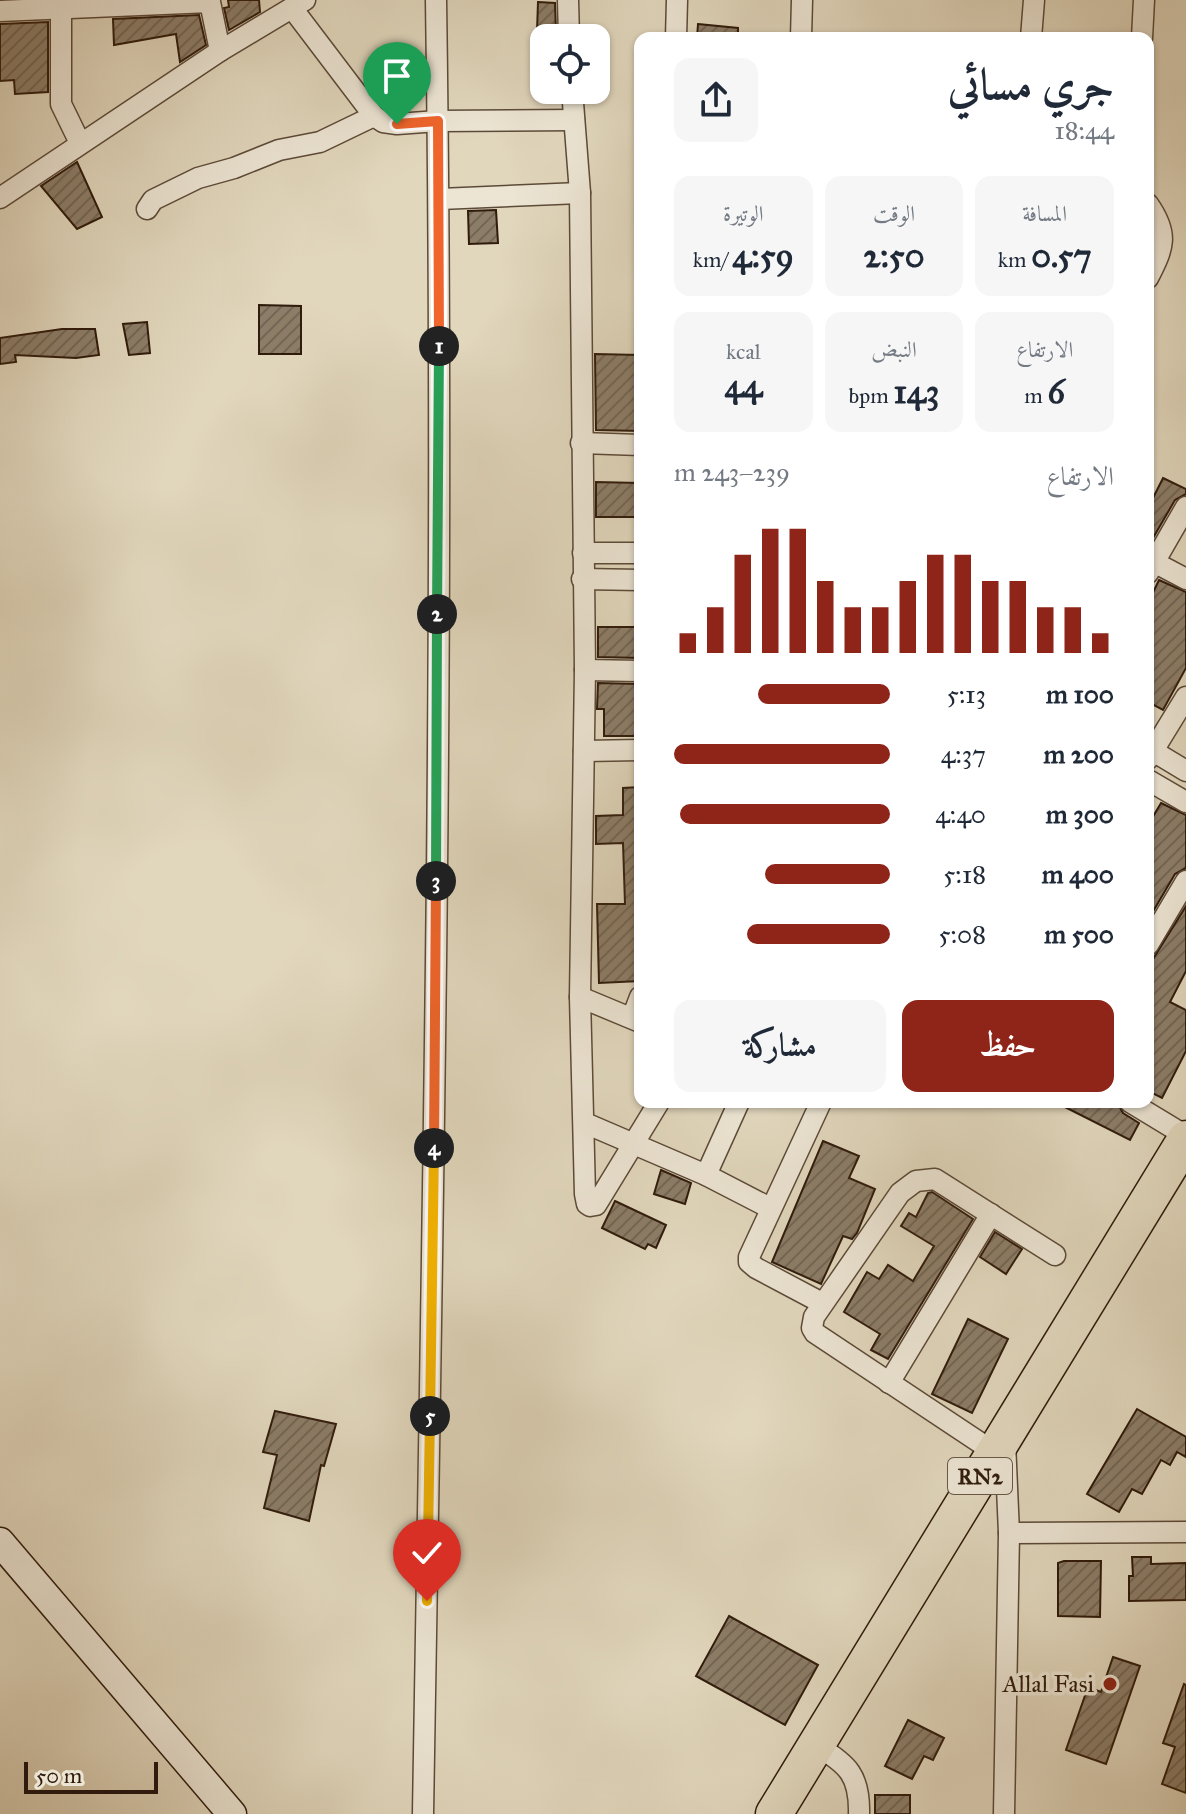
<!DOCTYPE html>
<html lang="ar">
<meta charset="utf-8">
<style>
:root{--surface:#fff;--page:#f6f6f7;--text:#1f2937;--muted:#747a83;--accent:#8f2418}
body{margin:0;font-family:"IM FELL Great Primer",Amiri,serif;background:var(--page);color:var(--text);direction:rtl;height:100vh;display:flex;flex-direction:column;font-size:30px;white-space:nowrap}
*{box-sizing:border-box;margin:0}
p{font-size:26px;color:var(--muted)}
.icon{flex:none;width:44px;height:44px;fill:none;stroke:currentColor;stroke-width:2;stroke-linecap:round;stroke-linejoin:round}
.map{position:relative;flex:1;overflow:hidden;direction:ltr}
.panel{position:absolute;left:634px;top:32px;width:520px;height:1076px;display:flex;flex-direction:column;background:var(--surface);border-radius:16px;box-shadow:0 2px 6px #0004;direction:rtl}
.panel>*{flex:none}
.buttons{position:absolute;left:530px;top:24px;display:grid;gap:16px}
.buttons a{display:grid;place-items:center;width:80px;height:80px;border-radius:16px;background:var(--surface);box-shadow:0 2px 6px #0004;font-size:40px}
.scale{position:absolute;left:24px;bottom:20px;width:134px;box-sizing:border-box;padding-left:8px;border:4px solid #301b0c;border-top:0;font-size:22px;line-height:28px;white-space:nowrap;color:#301b0c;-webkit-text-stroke:6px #ece5d4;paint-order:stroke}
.pin{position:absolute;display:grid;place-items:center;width:68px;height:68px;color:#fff;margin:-82px -34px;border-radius:50% 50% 50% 0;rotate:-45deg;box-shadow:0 0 8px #0007}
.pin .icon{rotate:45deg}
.km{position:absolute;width:40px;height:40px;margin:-20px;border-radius:50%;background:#222;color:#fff;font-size:22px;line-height:40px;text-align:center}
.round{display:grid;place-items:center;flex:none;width:84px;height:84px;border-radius:16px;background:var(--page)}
.headline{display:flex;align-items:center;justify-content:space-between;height:136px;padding:0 40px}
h1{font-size:44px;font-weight:800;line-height:60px}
.figures{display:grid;grid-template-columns:repeat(3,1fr);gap:12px;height:136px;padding:8px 40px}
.figures div{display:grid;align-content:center;border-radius:16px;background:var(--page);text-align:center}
.figures b{font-size:34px;font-weight:800}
.figures small{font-size:22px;font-weight:400}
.figures p{font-size:22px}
.chart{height:224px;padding:16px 40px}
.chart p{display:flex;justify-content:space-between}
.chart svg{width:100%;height:144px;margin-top:8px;stroke:var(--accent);stroke-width:6}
.cta{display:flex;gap:16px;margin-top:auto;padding:16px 40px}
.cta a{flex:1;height:92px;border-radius:16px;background:var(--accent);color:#fff;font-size:32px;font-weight:800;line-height:92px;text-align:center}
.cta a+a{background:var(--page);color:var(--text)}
ul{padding:0 40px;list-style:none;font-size:26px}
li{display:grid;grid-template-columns:128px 96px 1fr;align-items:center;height:60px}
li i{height:20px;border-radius:10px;background:var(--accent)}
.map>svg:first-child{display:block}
.building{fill:url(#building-hatch);stroke:#301b0c;stroke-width:2}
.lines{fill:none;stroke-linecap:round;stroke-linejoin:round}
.street-casing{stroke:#5c4a38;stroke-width:23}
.secondary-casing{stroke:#301b0c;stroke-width:31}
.highway-casing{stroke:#301b0c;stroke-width:39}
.street{stroke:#ece5d4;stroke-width:20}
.secondary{stroke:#ece5d4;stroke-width:28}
.highway{stroke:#e1d7bd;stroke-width:36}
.split-1-casing{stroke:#fff;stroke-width:16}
.split-2-casing{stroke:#fff;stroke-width:16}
.split-3-casing{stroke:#fff;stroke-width:16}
.split-4-casing{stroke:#fff;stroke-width:16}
.split-5-casing{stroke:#fff;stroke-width:16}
.split-6-casing{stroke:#fff;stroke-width:16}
.split-1{stroke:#f0652b;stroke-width:10}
.split-2{stroke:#22a559;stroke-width:10}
.split-3{stroke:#22a559;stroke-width:10}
.split-4{stroke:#f0652b;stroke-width:10}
.split-5{stroke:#f5b400;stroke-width:10}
.split-6{stroke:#f5b400;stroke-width:10}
.poi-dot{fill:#8f2418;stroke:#ece5d4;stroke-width:3}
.labels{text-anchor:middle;stroke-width:7;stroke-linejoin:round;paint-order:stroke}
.shield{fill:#ece5d4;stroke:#685848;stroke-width:2}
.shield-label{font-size:22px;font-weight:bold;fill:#301b0c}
.poi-label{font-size:24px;fill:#301b0c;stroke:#ece5d4;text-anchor:end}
</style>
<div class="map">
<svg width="1186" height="1814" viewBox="0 0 1186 1814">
<defs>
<pattern id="building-hatch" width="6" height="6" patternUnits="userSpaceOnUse" patternTransform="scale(2)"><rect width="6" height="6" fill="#8c7d68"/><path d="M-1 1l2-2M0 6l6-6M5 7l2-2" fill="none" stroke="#736654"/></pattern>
</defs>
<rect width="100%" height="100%" fill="#e1d7bd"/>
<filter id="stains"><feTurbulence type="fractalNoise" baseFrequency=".0025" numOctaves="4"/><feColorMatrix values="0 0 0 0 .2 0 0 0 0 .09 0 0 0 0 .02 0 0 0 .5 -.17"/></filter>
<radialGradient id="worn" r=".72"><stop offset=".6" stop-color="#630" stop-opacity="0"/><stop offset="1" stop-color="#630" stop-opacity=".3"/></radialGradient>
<g class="building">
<polygon points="228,0 259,0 260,12 229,30 224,8 229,7"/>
<polygon points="538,2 555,3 556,32 537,31"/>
<polygon points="199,15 206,45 180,62 176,34 114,45 113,19"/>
<polygon points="48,22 48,92 15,94 14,80 0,81 0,24"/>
<polygon points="698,24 738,28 738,38 697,38"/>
<polygon points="77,162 102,217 77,229 41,186"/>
<polygon points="496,210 498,243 469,244 468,211"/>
<polygon points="259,305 301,306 301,354 259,354"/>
<polygon points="147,322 150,353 129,355 123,324"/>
<polygon points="62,329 95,329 99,355 76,358 15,355 16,362 0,364 0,338"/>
<polygon points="595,354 640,355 640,431 596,430"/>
<polygon points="1163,478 1186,489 1186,494 1175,500 1153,538 1148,535 1148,508"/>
<polygon points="596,482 640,483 640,517 596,517"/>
<polygon points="1159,580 1186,592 1186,668 1163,710 1148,702 1148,603"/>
<polygon points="598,627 640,627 640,658 598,657"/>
<polygon points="598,683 640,684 640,736 604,736 604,709 597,709"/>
<polygon points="640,787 640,981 599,983 597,904 625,904 623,843 596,844 596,816 623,815 623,788"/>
<polygon points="1161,803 1186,815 1186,868 1175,874 1148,920 1148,825"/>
<polygon points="1186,906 1186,971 1170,1002 1186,1010 1186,1051 1162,1098 1148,1091 1148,967"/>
<polygon points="1055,1102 1117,1102 1123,1113 1139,1123 1130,1140"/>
<polygon points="823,1141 859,1156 849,1178 875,1189 857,1233 852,1239 843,1236 821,1284 772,1262"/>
<polygon points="661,1170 691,1183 685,1204 654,1194"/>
<polygon points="932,1192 973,1219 888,1359 871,1350 880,1334 844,1312 867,1272 879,1279 888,1265 913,1281 934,1246 901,1226 909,1213 916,1217 928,1193"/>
<polygon points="615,1201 666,1225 656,1248 648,1244 645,1249 602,1228"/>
<polygon points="995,1232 1022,1249 1006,1274 980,1257"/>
<polygon points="968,1319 1008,1339 972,1413 932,1394"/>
<polygon points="1137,1409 1186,1437 1186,1457 1177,1452 1170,1465 1161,1460 1142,1494 1132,1489 1119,1512 1087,1494"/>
<polygon points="275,1411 336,1424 324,1466 321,1465 309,1521 264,1508 277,1455 263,1452"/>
<polygon points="1132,1557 1151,1557 1151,1564 1186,1563 1186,1600 1129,1601 1129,1576 1133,1576"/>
<polygon points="1064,1561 1101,1561 1100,1617 1058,1616 1058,1563"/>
<polygon points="729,1616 818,1665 785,1725 696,1676"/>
<polygon points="1113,1657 1140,1666 1106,1764 1066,1750 1088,1687 1101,1692"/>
<polygon points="1184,1684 1186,1685 1186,1793 1162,1784 1175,1747 1163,1743"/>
<polygon points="908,1720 944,1738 933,1760 924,1756 912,1779 885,1766"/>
<rect x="875" y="1795" width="35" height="19"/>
</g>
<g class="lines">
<defs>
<g id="street">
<polyline points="61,0 61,104 80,143"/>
<polyline points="568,0 569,38"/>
<polyline points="292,8 374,116 383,122 397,124 438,121 574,120"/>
<polyline points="0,11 210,2 220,51"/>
<polyline points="676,38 677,0"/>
<polyline points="801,38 802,0"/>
<polyline points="1031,38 1034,0"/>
<polyline points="1142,38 1144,0"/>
<polyline points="572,90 580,193 585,670 580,997 585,1194 587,1204 590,1206 596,1205 659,1102"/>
<polyline points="0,198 220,51 305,0"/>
<polyline points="440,199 580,193"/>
<path d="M1148,204C1169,234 1164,247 1148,278"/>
<polyline points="147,209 153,200 198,178 234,168 279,150 320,142 374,116"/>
<polyline points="581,443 640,445"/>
<polyline points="583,553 640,553"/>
<polyline points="1148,559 1186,579"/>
<polyline points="1148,573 1186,507"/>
<polyline points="582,579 640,580"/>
<polyline points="585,670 640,671"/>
<polyline points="1148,748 1186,771"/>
<polyline points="584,751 640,750"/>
<polyline points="1148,759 1186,697"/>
<polyline points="1148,780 1186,802"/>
<polyline points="1148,945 1186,881"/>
<polyline points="580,997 640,1022"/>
<polyline points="632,1018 640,997"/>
<polyline points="821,1102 749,1257 749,1262 756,1268 822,1303"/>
<polyline points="1130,1102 1186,1136"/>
<polyline points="585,1123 706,1175 770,1208"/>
<polyline points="706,1175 739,1102"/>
<polyline points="889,1383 991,1214"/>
<polyline points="994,1452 815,1333 812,1328 814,1317 900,1193 916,1181 935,1179 1055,1255"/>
<polyline points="1009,1533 1186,1532"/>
<path d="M817,1746C848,1764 860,1776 859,1814"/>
<path d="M423,1814C433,1210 445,605 436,0"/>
<polyline points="1004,1814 1009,1533 1005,1442"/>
</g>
<polyline id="secondary" points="0,1542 232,1814"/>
<polyline id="highway" points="774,1814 1186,1139"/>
</defs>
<use href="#street" class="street-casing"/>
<use href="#secondary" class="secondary-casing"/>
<use href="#highway" class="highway-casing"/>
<use href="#street" class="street"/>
<use href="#secondary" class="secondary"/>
<use href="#highway" class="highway"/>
</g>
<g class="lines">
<defs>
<polyline id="split-1" points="397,124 438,121 439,346"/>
<polyline id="split-2" points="437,614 439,346"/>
<polyline id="split-3" points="436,881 437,614"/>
<polyline id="split-4" points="434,1148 436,881"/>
<polyline id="split-5" points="430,1416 434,1148"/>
<polyline id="split-6" points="427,1601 430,1416"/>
</defs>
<use href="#split-1" class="split-1-casing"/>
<use href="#split-2" class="split-2-casing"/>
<use href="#split-3" class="split-3-casing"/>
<use href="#split-4" class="split-4-casing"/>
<use href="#split-5" class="split-5-casing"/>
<use href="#split-6" class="split-6-casing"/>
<use href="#split-1" class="split-1"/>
<use href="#split-2" class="split-2"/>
<use href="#split-3" class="split-3"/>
<use href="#split-4" class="split-4"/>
<use href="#split-5" class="split-5"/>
<use href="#split-6" class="split-6"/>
</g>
<circle class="poi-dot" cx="1110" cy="1684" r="8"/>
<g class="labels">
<rect class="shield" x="948" y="1458" width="64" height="36" rx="6"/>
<g class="shield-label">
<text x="980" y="1484">RN2</text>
</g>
<g class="poi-label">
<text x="1094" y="1692">Allal Fasi</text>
</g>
</g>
<rect width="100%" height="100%" filter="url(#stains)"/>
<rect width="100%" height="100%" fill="url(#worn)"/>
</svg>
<div class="buttons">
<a><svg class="icon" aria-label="locate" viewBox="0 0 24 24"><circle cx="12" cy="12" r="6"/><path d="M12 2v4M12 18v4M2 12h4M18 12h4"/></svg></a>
</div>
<div class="scale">50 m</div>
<div class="pin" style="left:397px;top:124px;background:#1e9e55"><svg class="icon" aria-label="arrive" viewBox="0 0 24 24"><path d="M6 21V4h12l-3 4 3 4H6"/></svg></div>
<div class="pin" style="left:427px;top:1601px;background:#d93025"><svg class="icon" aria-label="check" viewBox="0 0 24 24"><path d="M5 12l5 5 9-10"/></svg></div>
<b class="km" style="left:439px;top:346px">1</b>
<b class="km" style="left:437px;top:614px">2</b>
<b class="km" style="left:436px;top:881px">3</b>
<b class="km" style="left:434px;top:1148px">4</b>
<b class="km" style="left:430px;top:1416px">5</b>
<section class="panel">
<div class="headline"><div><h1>جري مسائي</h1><p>18:44</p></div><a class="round"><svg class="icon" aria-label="share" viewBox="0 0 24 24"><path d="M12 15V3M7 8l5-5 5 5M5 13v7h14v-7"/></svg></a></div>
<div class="figures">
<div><p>المسافة</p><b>0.57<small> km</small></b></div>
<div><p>الوقت</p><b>2:50</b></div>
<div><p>الوتيرة</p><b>4:59<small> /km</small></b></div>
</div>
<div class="figures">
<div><p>الارتفاع</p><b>6<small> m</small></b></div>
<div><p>النبض</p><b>143<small> bpm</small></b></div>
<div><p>kcal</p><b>44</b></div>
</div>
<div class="chart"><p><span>الارتفاع</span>239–243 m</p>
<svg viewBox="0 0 160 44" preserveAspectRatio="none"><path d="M5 44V38M15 44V30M25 44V14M35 44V6M45 44V6M55 44V22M65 44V30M75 44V30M85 44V22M95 44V14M105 44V14M115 44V22M125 44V22M135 44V30M145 44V30M155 44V38"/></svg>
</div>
<ul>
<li><b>100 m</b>5:13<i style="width:61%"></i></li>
<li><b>200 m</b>4:37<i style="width:100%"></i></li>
<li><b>300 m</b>4:40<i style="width:97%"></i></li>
<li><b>400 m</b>5:18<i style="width:58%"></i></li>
<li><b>500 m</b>5:08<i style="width:66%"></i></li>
</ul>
<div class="cta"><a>حفظ</a><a>مشاركة</a></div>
</section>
</div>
